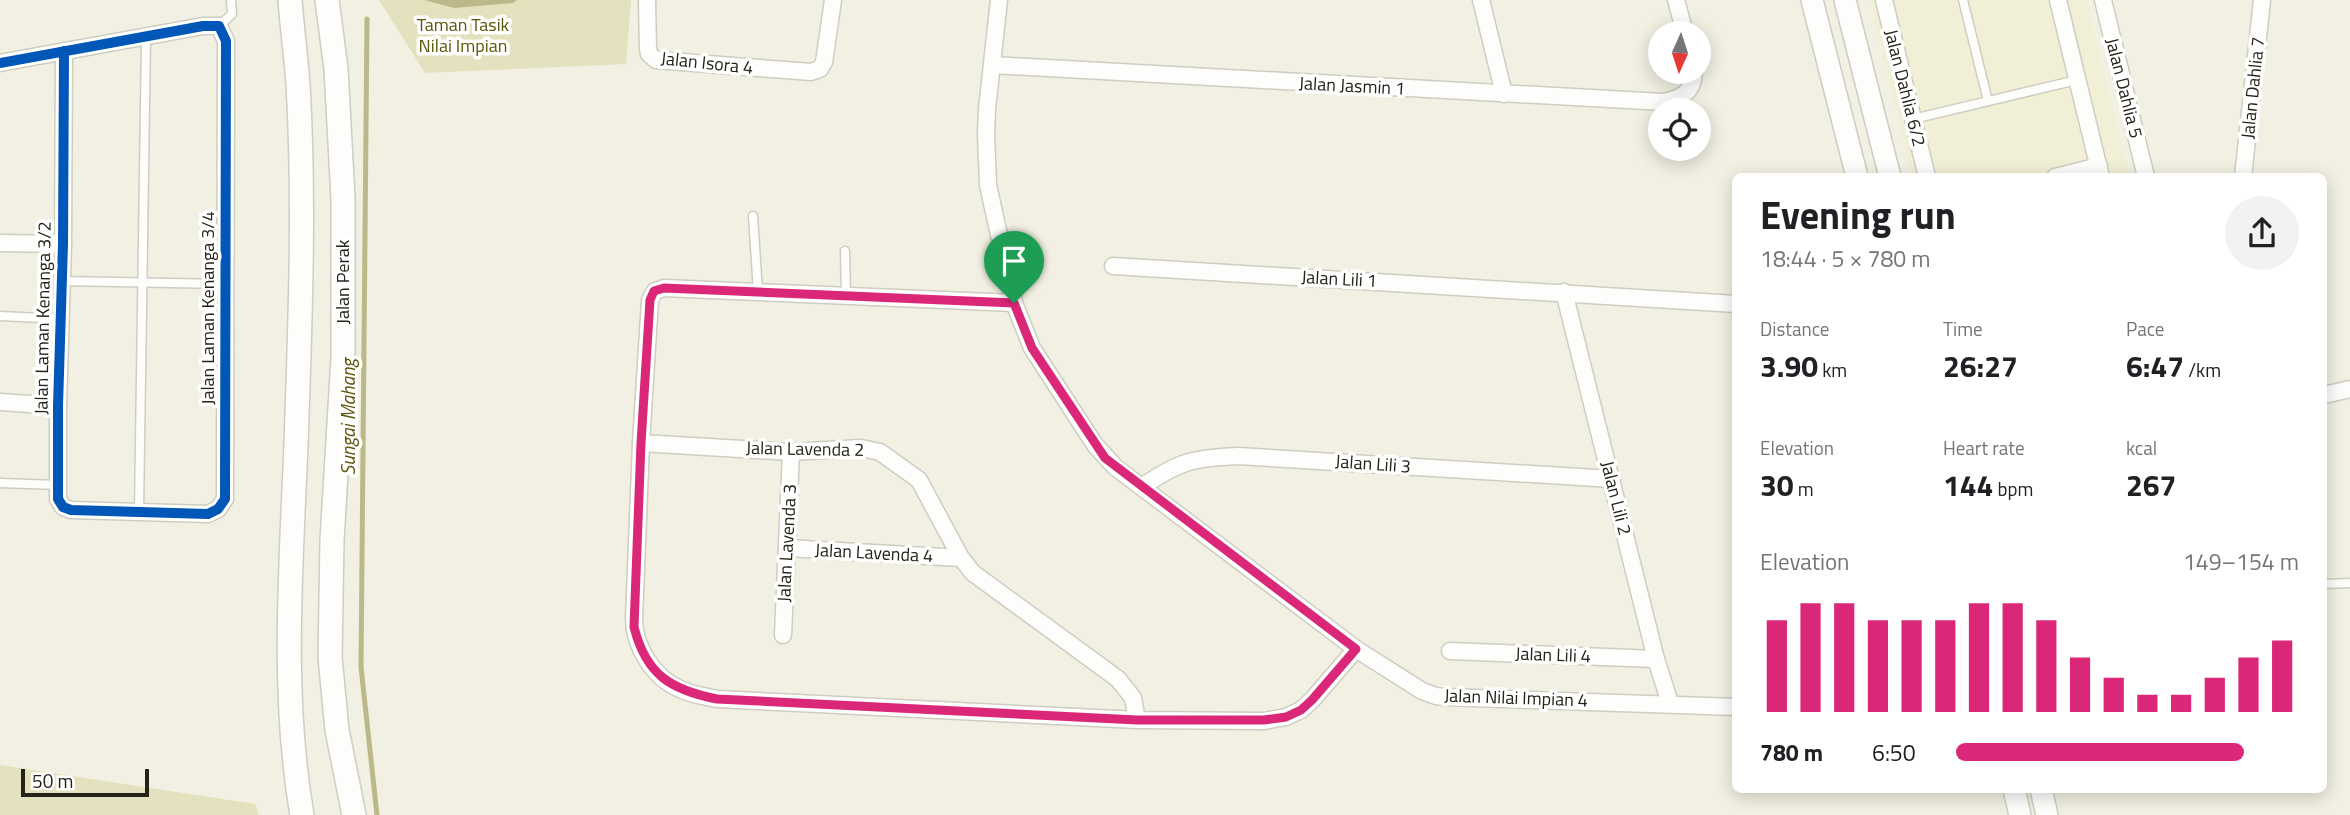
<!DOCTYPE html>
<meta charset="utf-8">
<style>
:root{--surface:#fff;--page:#f2f2f2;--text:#202124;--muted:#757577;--accent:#db2777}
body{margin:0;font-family:"Titillium Web",sans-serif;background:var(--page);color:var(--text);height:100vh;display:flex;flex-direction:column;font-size:26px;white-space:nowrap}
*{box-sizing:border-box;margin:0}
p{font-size:23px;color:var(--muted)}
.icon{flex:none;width:38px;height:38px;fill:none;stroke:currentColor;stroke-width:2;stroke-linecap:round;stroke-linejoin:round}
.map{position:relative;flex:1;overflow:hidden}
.drawer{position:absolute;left:1732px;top:173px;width:595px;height:620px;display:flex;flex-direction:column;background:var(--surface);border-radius:10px;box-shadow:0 4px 18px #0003}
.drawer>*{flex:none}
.needle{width:46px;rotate:183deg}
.controls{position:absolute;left:1648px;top:21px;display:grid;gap:14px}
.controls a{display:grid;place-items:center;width:63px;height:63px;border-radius:50%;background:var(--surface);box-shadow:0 4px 18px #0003;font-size:35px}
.scale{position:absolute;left:21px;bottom:18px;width:128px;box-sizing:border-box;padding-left:7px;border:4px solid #232319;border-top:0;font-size:19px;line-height:24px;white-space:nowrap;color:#232319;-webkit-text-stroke:5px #fff;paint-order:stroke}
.pin{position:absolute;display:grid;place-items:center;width:60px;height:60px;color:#fff;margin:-72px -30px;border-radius:50% 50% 50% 0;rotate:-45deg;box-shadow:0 0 7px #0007}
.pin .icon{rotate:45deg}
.round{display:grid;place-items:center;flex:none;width:74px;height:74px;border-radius:37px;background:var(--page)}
.overview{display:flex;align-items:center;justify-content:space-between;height:119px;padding:0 28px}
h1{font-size:38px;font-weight:700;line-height:52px}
.stats{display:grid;grid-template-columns:repeat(3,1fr);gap:10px;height:119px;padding:7px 28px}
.stats div{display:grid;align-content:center}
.stats b{font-size:30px;font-weight:700}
.stats small{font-size:19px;font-weight:400}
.stats p{font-size:19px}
.chart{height:196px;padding:14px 28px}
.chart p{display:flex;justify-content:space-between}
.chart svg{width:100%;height:126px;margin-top:7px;stroke:var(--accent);stroke-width:6}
ul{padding:0 28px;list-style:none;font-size:23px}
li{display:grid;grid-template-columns:112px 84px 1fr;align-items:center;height:52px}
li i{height:18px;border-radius:9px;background:var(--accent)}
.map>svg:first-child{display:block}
.built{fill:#f1efd6}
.green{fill:#e4e1be}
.water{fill:#bcb88a}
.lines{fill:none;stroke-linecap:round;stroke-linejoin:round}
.stream{stroke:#bcb88a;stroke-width:5}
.service-casing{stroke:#cecdc2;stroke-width:11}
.minor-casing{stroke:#cecdc2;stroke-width:19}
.tertiary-casing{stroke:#cecdc2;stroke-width:24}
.secondary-casing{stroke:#cecdc2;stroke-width:26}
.service{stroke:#fdfdfb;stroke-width:8}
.minor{stroke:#fdfdfb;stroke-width:16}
.tertiary{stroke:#fdfdfb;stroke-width:21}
.secondary{stroke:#fdfdfb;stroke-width:23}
.cycleway-casing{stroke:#fff;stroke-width:15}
.cycleway{stroke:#0057b8;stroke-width:10}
.route-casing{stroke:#fff;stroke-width:14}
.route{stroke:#db2777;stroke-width:9}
.labels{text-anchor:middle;stroke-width:7;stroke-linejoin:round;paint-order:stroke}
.park-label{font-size:18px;fill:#5b5509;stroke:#fff}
.street-label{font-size:18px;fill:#232319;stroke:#fff}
.water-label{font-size:19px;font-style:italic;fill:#5b5409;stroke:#fff}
</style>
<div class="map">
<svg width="2350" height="815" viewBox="0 0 2350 815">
<rect width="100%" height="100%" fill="#f1f0e2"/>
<polygon class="built" points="1870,0 2087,0 2129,177 1912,177"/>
<g class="green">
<polygon points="379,0 631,0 626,64 425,73"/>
<polygon points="0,765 255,804 259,815 0,815"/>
</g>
<polygon class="water" points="424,0 517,0 513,3 454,8"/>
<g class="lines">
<polyline class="stream" points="367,19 361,667 377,815"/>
<defs>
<g id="service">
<polyline points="1963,0 1988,101"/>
<polyline points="219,26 232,14 231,0"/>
<polyline points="1913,119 2077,80"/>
<polyline points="753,216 758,292"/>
<polyline points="845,251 846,296"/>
<polyline points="61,281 225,284"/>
<polyline points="0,316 61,319"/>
<polyline points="0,483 59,485"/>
<polyline points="139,512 146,37"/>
<polyline points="2324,584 2350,583"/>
</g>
<g id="minor">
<polyline points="647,0 648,49 649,54 656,60 811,72 820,69 824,62 833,0"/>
<polyline points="999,0 987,109 986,134 988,185 1014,303 1032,348 1095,445 1115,467 1356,649 1422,691 1436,696 1445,697 1736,707"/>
<polyline points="1481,0 1504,94"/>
<polyline points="1676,0 1685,33"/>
<polyline points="1884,0 1927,177"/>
<polyline points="2058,0 2101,177"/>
<polyline points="2103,0 2146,177"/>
<polyline points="0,63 203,26 219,26 226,41 225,499 218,509 208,514 71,510 63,507 58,499 58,406 63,244 64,51"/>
<path d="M992,65L1663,102C1682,98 1693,93 1694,72"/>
<polyline points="2055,177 2099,166"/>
<polyline points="2243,177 2262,0"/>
<polyline points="0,243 63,244"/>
<polyline points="1113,266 1736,304"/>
<polyline points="1564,292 1656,659 1670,703"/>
<path d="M1014,303L664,288L655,291L650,300L641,443L634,619C634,647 654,678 680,689C692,695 704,696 717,699L1137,720L1264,721L1286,717L1301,710L1312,700L1356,649"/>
<polyline points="2324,395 2350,389"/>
<polyline points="0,402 58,406"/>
<polyline points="641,443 791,452 861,448 880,452 919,480 961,558 973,573 1118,679 1133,698 1137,720"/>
<path d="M1142,487C1179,461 1194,458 1238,456L1612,479"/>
<polyline points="787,548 961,558"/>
<polyline points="783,635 791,452"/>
<polyline points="1450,651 1656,659"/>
</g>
<g id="tertiary">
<polyline points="1812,0 1857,177"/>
<polyline points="1845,0 1890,177"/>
<polyline points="2014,789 2020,815"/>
<polyline points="2041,789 2047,815"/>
</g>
<g id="secondary">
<path d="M290,0C292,28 296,56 298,84C305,204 300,325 296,445C291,568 281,693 302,815"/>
<polyline points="327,0 336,69 343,198 343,358 332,540 330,657 337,730 354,815"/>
</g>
</defs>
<use href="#service" class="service-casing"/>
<use href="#minor" class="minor-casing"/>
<use href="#tertiary" class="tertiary-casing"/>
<use href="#secondary" class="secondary-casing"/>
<use href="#service" class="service"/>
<use href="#minor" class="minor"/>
<use href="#tertiary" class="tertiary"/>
<use href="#secondary" class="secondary"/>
<defs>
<g id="cycleway">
<polyline points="0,63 203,26 219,26 226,41 225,499 218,509 208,514 71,510 63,507 58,499 58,406 63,244 64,51"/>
<path d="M1014,303L664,288L655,291L650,300L641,443L634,619C634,647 654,678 680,689C692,695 704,696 717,699L1137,720L1264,721L1286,717L1301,710L1312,700L1356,649"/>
</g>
</defs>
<use href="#cycleway" class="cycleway-casing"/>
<use href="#cycleway" class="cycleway"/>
</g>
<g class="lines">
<defs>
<path id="route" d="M664,288L1014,303L1032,348L1105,458L1356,649L1312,700L1301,710L1286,717L1264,720H1137L717,699C671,690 646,675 634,627L641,443L650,300L654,291Z"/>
</defs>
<use href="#route" class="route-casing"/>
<use href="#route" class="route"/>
</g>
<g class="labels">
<g class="park-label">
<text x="463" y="31">Taman Tasik<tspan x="463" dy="21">Nilai Impian</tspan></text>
</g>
<g class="street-label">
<text transform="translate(707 63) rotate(6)" y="6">Jalan Isora 4</text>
<text transform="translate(1352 86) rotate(3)" y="6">Jalan Jasmin 1</text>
<text transform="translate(1905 88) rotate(76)" y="6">Jalan Dahlia 6/2</text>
<text transform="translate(2124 88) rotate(76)" y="6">Jalan Dahlia 5</text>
<text transform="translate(2253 88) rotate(-84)" y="6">Jalan Dahlia 7</text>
<text transform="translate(1339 279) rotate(3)" y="6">Jalan Lili 1</text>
<text transform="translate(343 282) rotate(-90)" y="6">Jalan Perak</text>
<text transform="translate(208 308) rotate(-90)" y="6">Jalan Laman Kenanga 3/4</text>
<text transform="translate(43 318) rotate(-89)" y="6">Jalan Laman Kenanga 3/2</text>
<text transform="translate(805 449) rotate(1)" y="6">Jalan Lavenda 2</text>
<text transform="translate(1373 464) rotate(4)" y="6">Jalan Lili 3</text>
<text transform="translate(1616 498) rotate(76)" y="6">Jalan Lili 2</text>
<text transform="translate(787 543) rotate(-87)" y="6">Jalan Lavenda 3</text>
<text transform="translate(874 553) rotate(3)" y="6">Jalan Lavenda 4</text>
<text transform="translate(1553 655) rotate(2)" y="6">Jalan Lili 4</text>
<text transform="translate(1516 698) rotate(2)" y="6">Jalan Nilai Impian 4</text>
</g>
<g class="water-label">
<text transform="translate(348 417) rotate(-90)" y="7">Sungai Mahang</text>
</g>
</g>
</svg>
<div class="controls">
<a><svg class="needle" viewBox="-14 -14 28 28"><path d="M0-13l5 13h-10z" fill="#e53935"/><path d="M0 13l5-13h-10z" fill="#757577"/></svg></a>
<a><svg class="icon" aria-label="locate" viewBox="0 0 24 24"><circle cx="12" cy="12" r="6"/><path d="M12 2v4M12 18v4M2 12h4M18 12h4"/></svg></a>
</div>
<div class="scale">50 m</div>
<div class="pin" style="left:1014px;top:303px;background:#1e9e55"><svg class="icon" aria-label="arrive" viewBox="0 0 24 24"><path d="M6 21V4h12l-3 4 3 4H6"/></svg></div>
<section class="drawer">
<div class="overview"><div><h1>Evening run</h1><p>18:44 · 5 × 780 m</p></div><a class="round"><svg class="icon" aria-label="share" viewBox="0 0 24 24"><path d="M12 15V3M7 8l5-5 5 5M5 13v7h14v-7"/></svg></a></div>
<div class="stats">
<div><p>Distance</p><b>3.90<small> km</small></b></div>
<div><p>Time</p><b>26:27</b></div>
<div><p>Pace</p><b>6:47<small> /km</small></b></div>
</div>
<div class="stats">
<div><p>Elevation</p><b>30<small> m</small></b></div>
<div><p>Heart rate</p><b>144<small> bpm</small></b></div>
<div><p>kcal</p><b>267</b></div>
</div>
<div class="chart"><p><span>Elevation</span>149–154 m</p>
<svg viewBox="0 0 160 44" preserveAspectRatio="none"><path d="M5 44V12M15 44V6M25 44V6M35 44V12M45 44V12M55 44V12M65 44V6M75 44V6M85 44V12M95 44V25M105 44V32M115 44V38M125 44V38M135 44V32M145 44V25M155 44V19"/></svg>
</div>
<ul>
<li><b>780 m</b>6:50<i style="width:84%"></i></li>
</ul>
</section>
</div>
